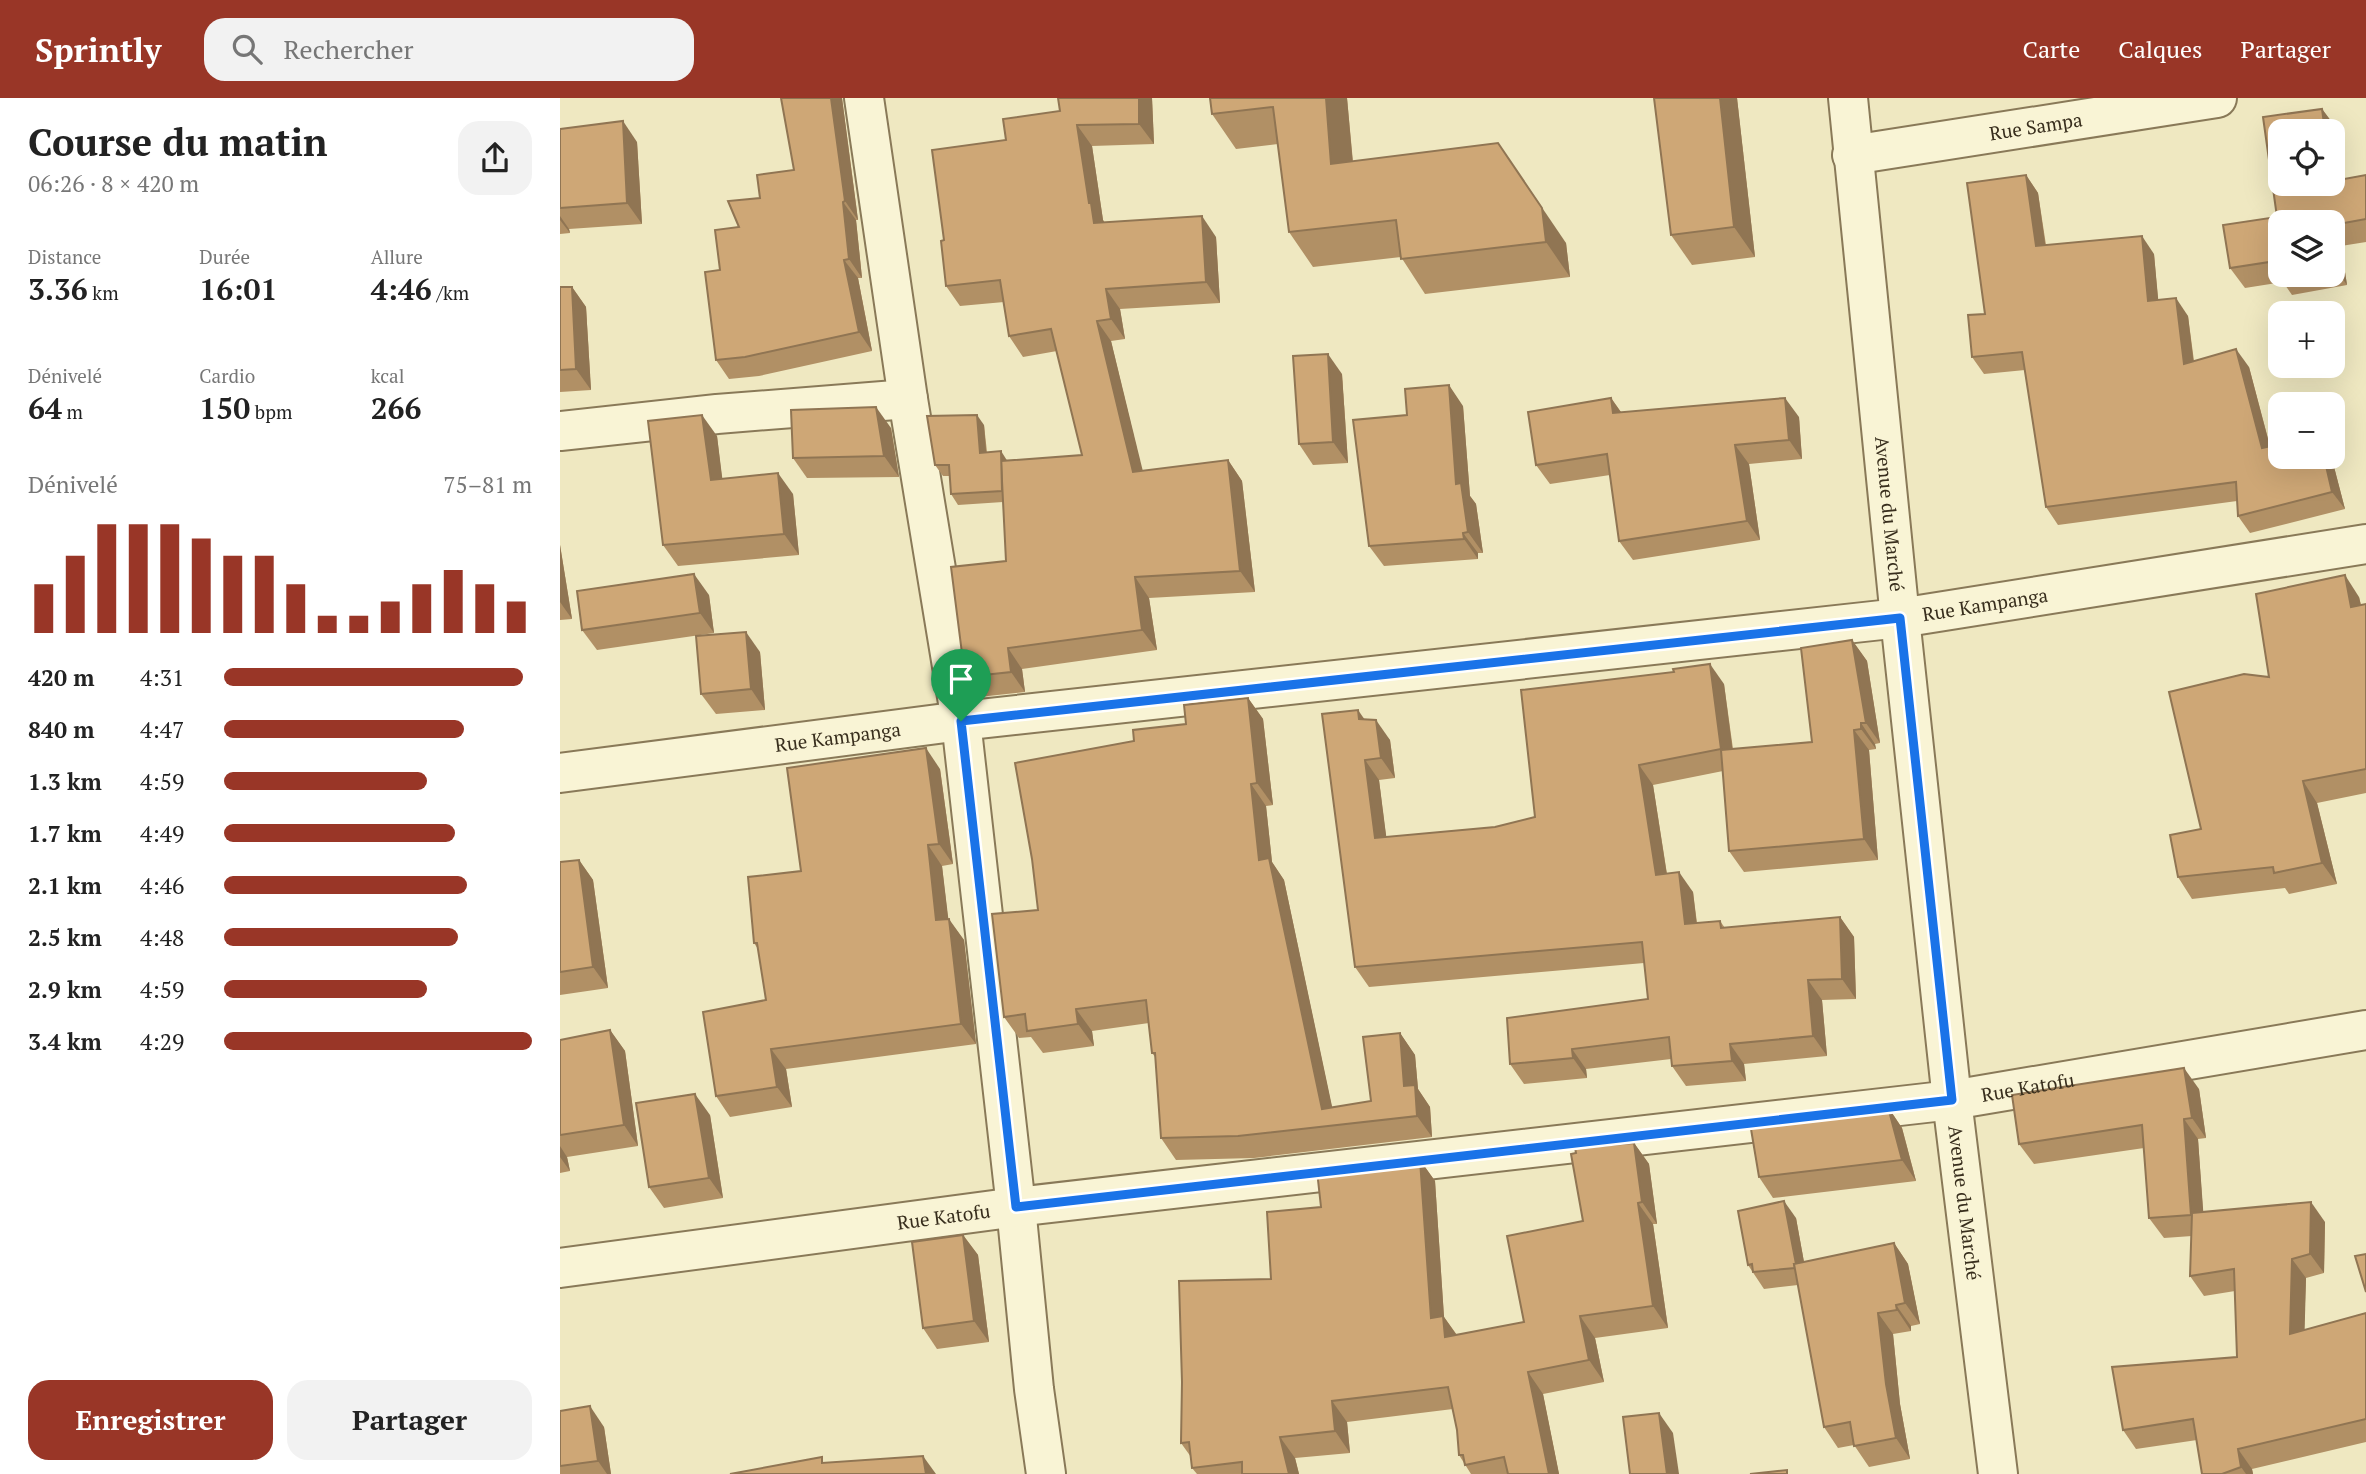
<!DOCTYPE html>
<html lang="fr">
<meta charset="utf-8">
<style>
:root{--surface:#fff;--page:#f2f2f2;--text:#222;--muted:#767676;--accent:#993627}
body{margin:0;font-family:"PT Serif",serif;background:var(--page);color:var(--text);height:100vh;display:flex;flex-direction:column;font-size:26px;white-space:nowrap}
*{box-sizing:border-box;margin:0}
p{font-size:23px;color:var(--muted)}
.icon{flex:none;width:38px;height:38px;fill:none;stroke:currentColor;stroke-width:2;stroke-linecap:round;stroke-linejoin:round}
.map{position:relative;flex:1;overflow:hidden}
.drawer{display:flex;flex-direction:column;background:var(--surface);width:560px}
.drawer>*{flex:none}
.fabs{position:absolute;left:1708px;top:21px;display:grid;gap:14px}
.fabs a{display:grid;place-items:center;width:77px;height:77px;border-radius:14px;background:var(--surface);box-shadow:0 7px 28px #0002;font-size:35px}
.pin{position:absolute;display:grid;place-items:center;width:60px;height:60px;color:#fff;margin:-72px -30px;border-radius:50% 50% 50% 0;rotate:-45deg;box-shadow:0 0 7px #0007}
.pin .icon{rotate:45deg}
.round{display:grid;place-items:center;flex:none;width:74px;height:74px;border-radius:21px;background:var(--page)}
.head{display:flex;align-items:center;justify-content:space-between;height:119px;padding:0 28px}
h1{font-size:38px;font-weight:700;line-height:52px}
.metrics{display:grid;grid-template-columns:repeat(3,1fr);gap:10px;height:119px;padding:7px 28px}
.metrics div{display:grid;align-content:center}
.metrics b{font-size:30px;font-weight:700}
.metrics small{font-size:19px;font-weight:400}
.metrics p{font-size:19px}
.chart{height:196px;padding:14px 28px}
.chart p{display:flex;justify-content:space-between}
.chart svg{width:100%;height:126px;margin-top:7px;stroke:var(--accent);stroke-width:6}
.cta{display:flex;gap:14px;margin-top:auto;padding:14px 28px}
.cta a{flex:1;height:80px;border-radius:21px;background:var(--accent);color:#fff;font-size:28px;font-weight:700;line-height:80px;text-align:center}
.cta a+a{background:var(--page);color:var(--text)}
ul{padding:0 28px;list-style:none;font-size:23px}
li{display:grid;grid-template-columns:112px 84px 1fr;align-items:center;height:52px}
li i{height:18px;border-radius:9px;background:var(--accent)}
header{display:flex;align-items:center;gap:42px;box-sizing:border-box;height:98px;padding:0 35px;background:var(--accent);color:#fff}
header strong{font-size:33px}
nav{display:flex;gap:38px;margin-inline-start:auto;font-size:24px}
.search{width:490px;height:63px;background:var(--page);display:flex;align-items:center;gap:18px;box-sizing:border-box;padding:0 24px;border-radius:21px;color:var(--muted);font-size:26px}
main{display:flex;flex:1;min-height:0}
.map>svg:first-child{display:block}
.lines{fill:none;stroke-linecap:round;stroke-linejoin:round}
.minor-casing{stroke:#897958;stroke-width:42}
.tertiary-casing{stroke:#897958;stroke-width:42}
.minor{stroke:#f9f4d5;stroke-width:38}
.tertiary{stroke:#f9f4d5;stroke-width:38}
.wall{fill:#b19065;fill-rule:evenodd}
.shaded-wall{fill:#907553}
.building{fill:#cea776;stroke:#907553;stroke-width:2}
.route-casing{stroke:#fff;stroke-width:14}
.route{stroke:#1a73e8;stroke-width:9}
.labels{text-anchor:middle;stroke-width:5;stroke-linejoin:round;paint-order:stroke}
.street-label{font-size:19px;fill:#382e1d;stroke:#f6f1d1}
</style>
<header>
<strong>Sprintly</strong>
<div class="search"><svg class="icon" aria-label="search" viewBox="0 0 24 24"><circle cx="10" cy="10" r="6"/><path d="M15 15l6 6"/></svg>Rechercher</div>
<nav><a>Carte</a><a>Calques</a><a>Partager</a></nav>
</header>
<main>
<section class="drawer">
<div class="head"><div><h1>Course du matin</h1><p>06:26 · 8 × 420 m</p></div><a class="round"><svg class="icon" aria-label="share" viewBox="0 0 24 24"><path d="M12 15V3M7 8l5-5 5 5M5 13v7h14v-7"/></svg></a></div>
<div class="metrics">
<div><p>Distance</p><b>3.36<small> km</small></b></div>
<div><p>Durée</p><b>16:01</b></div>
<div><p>Allure</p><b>4:46<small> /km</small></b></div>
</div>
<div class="metrics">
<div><p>Dénivelé</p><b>64<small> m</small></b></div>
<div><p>Cardio</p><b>150<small> bpm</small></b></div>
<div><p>kcal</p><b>266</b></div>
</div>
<div class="chart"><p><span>Dénivelé</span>75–81 m</p>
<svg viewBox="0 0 160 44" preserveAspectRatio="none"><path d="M5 44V27M15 44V17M25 44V6M35 44V6M45 44V6M55 44V11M65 44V17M75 44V17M85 44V27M95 44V38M105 44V38M115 44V33M125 44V27M135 44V22M145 44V27M155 44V33"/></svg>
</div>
<ul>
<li><b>420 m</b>4:31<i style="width:97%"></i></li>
<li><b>840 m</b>4:47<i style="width:78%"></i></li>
<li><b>1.3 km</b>4:59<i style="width:66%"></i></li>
<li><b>1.7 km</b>4:49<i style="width:75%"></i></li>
<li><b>2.1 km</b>4:46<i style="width:79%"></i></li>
<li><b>2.5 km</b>4:48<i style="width:76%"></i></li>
<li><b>2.9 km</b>4:59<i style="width:66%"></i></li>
<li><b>3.4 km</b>4:29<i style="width:100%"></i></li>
</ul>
<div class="cta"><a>Enregistrer</a><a>Partager</a></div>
</section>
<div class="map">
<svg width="1806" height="1376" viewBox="0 0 1806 1376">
<rect width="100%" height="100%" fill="#efe8c1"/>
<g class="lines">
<defs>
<g id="minor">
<polyline points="304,0 348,301 401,623 456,1109 474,1291 486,1376"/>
<path id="s1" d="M1292,57L1657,0"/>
<polyline points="0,333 157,316 348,301"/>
<path id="s2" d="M0,675L401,623L1340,520L1806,446"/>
<path id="s3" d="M0,1170L456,1109L1392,1002L1806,932"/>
</g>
<g id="tertiary">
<path id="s4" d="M1288,0L1340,520L1392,1002L1438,1376"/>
</g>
</defs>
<use href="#minor" class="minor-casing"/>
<use href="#tertiary" class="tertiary-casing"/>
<use href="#minor" class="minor"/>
<use href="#tertiary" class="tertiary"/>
</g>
<g class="wall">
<polygon points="221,0 282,0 298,122 296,122 302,180 298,180 312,253 199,278 169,281 156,262 179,129 200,100 234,72"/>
<polygon points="592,0 594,46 532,48 543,122 544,124 656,139 660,205 560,211 565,241 551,243 582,373 668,362 682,383 695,494 589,500 597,552 462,571 465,594 419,599 405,579 446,463 443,404 398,407 391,396 390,378 383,378 375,367 424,327 427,354 448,363 522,357 497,253 463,259 449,238 444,204 400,208 386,188 384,142 446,42"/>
<polygon points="650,0 787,0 793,64 1006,145 1010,179 865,196 841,159 753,169 729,134 718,46 676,51 652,16"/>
<polygon points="1094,0 1177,0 1195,159 1132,167 1111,137"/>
<path d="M1762,11L1777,31L1783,81L1806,77V144L1781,148L1787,187L1732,197L1723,184L1685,190L1670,170L1717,119ZM1720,124H1773V177H1720Z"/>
<polygon points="0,31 77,44 82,126 9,131 10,135 0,136"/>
<polygon points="1466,77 1478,95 1486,147 1594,156 1598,202 1628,218 1634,263 1689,269 1710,348 1720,359 1769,359 1773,365 1785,411 1690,435 1678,418 1677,403 1498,427 1486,409 1465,272 1424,276 1412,259"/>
<polygon points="0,189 12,189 26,209 31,292 0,294"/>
<polygon points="782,276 788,365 753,367 739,346"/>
<polygon points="1051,300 1061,314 1239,319 1242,361 1189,366 1200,442 1073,462 1059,443 1050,377 990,386 976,367"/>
<polygon points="903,308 910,398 916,406 923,455 918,455 918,461 824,468 809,448 847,317"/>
<polygon points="331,330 339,379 247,380 233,360"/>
<polygon points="157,338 162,381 233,396 239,457 118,468 103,447"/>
<polygon points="0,447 12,521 0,522"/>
<polygon points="149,497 154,535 37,552 22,532"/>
<polygon points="1799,499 1801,507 1806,506 1806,695 1757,705 1777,786 1729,796 1725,790 1632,801 1618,779 1641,731 1709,579"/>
<polygon points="1292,542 1307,563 1320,645 1315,646 1316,651 1309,652 1318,762 1184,774 1169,753 1163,673 1093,687 1107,776 1133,794 1137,825 1160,823 1165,830 1280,819 1294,839 1296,901 1262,902 1267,958 1184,966 1186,983 1126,988 1112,968 1111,961 1026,971 1027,980 964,986 950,966 1088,901 1084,865 809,889 795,869 805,621 830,642 835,680 819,682 826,739 935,729 975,719 1164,586 1173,651 1252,644"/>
<polygon points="200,554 205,612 156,616 141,596"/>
<polygon points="688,600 703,621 713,707 706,708 712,764 724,782 772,1010 811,1003 840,935 855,957 858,991 870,1009 872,1039 694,1060 616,1062 601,1040 596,960 592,955 589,925 532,933 534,948 483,955 471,939 459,940 444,919 478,812 574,643 626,626"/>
<polygon points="380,671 393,766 382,768 388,821 404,842 416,946 226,971 232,1009 170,1019 156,998 206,902 198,851 194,845 241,773"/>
<polygon points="19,762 33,782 48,890 0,897 0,764"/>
<polygon points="50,932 65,953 78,1048 7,1059 10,1073 0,1075 0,942"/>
<polygon points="1639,991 1646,1040 1638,1041 1643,1114 1765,1124 1764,1175 1746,1180 1744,1232 1806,1215 1806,1344 1692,1371 1693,1376 1642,1376 1637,1342 1576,1351 1563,1332 1677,1259 1675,1193 1644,1198 1630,1178 1632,1138 1604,1140 1589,1120 1584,1050 1474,1066 1459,1046"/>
<polygon points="1328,1009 1342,1030 1356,1083 1213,1100 1199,1079"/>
<polygon points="150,1017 163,1100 104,1110 89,1089"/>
<polygon points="1074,1045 1089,1066 1097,1126 1093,1126 1108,1230 1035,1240 1044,1284 983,1296 999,1376 911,1376 899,1357 897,1332 893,1311 787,1324 790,1355 735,1360 739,1376 637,1376 632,1370 631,1359 621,1345 711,1181 761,1109 860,1062 875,1083 884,1219 897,1237 964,1224 1023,1123"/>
<polygon points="1236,1120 1244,1164 1334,1145 1348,1166 1360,1226 1351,1228 1351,1233 1333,1236 1340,1306 1350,1361 1309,1369 1294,1347 1278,1350 1264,1329 1238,1187 1204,1191 1188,1167"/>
<polygon points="403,1137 418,1157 429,1244 377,1251 363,1230"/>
<polygon points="0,1313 44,1329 51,1376 0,1376"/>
</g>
<g class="shaded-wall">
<polygon points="271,0 282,0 298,122 285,103"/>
<polygon points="579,0 592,0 594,46 579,26"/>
<polygon points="766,0 787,0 796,101 771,66"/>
<polygon points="1160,0 1177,0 1195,159 1174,129"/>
<polygon points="1762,11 1777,31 1787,104 1773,84 1773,33 1765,33"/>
<polygon points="63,23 77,44 82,126 67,105"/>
<polygon points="517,27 532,48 543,122 545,125 534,125 529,105"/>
<polygon points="1466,77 1478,95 1488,166 1476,148"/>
<polygon points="962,80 1006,145 1010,179 986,144"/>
<polygon points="283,104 296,122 302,180 289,161"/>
<polygon points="0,118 9,131 10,135 0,122"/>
<polygon points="642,118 656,139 660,205 646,184"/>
<polygon points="1773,137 1781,148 1787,187 1773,167"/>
<polygon points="1582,138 1594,156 1600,221 1588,203"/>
<polygon points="284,162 298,180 312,253 299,234"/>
<polygon points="12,189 26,209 31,292 16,271"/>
<polygon points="546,191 560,211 565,241 551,221"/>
<polygon points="1616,200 1628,218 1636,284 1624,266"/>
<polygon points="537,223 551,243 588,394 573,374"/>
<polygon points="1676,251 1689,269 1715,368 1702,350"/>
<polygon points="768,256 782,276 788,365 773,344"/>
<polygon points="889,287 903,308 910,398 916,406 923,455 908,434 896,386"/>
<polygon points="1051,300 1065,320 1053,315"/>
<polygon points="1225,300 1239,319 1242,361 1229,342"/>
<polygon points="316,309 331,330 339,379 324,358"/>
<polygon points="142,317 157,338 165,402 151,382"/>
<polygon points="417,317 424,327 427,365 420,355"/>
<polygon points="1175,347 1189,366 1200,442 1187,423"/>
<polygon points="441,353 448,364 443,393"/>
<polygon points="1764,359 1769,359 1773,365 1785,411 1772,394"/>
<polygon points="668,362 682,383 695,494 680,473"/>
<polygon points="218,375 233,396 239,457 224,436"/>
<polygon points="903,435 918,455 918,461 904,441"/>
<polygon points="0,447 12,521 0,504"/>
<polygon points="134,476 149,497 154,535 140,515"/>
<polygon points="1785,477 1799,499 1806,530 1791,509"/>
<polygon points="575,479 589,500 597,552 582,532"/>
<polygon points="186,534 200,554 205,612 191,591"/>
<polygon points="1292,542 1307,563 1320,645 1306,625"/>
<polygon points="448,550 462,571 465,594 451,574"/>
<polygon points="1150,566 1164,586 1175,671 1161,651"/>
<polygon points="688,600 703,621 713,707 697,685"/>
<polygon points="798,612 812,632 799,621"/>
<polygon points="816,622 830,642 835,680 821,660"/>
<polygon points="1301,625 1315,646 1316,651 1301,631"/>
<polygon points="1294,632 1309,652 1318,762 1304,741"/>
<polygon points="366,650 380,671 393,766 379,746"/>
<polygon points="805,662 819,682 829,760 815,740"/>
<polygon points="1079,667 1093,687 1110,797 1096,777"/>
<polygon points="1743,683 1757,705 1777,786 1762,765"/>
<polygon points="691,686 706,708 712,764 724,782 776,1027 762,1011 699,762"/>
<polygon points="368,747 382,768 391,843 376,822"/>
<polygon points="19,762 33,782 48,890 33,869"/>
<polygon points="1119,774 1133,794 1139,846 1125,826"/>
<polygon points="1280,819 1294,839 1296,901 1282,881"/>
<polygon points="389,821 404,842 416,946 401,926"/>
<polygon points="1248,882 1262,902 1267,958 1253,938"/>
<polygon points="516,911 532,933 534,948 518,926"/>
<polygon points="50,932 65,953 78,1048 64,1027"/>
<polygon points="840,935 855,957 858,991 870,1009 872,1039 857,1018 844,988"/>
<polygon points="1170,946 1184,966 1186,983 1172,963"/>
<polygon points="211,951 226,971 232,1009 217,989"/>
<polygon points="1012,951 1026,971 1027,980 1013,960"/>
<polygon points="1624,970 1639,991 1646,1040 1632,1020"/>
<polygon points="135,996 150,1017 163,1100 149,1080"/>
<polygon points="1328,1009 1342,1030 1356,1083 1342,1062"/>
<polygon points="1624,1021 1638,1041 1645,1138 1631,1117"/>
<polygon points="1074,1045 1089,1066 1097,1126 1082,1104"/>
<polygon points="0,1048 7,1059 10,1073 0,1059"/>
<polygon points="860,1062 875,1083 884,1219 898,1239 900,1260 871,1220"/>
<polygon points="1224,1103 1236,1120 1248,1186 1237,1169"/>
<polygon points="1751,1104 1765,1124 1764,1175 1750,1156"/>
<polygon points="1078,1105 1093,1126 1108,1230 1093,1208"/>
<polygon points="403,1137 418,1157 429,1244 414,1223"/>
<polygon points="1334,1145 1348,1166 1360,1226 1345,1205"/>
<polygon points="1732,1161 1746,1180 1744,1256 1730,1236"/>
<polygon points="1336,1207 1351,1228 1351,1233 1337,1212"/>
<polygon points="1318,1215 1333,1236 1340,1306 1350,1361 1336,1340 1326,1286"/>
<polygon points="1020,1218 1035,1240 1044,1284 1029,1262"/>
<polygon points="968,1274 983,1296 999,1376 989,1376"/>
<polygon points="772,1303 787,1324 790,1355 775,1333"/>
<polygon points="30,1308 44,1329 51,1376 47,1376 38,1363"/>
<polygon points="1099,1315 1113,1335 1119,1376 1107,1376"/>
<polygon points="720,1339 735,1360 739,1376 729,1376"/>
<polygon points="1678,1351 1692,1371 1693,1376 1686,1376 1681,1369"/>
<polygon points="363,1358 376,1376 366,1376"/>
</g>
<g class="building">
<polygon points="221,0 271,0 285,103 283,104 289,161 284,162 299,234 185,259 156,262 145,174 160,172 155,132 179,129 168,103 200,100 197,77 234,72"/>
<polygon points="498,0 579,0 579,26 517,27 529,105 531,105 534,125 642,118 646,184 546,191 551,221 537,223 573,374 668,362 680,473 575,479 582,532 448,550 451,574 405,579 391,469 446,463 441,363 522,357 491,231 449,238 440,182 386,188 381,143 384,142 372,52 446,42 443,21 500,13"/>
<polygon points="650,0 766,0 771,66 938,45 982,110 986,144 841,161 836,122 729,134 713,9 652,16"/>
<polygon points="1094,0 1160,0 1174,129 1111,137"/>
<polygon points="1762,11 1765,33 1720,33 1720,86 1773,86 1773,83 1806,77 1806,121 1773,127 1773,124 1720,124 1720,175 1718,176 1716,163 1670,170 1663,127 1717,119 1703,19"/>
<polygon points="63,23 67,105 0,110 0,31"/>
<polygon points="1466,77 1476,148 1582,138 1588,203 1616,200 1624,266 1676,251 1702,350 1720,346 1720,359 1764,359 1772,394 1678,418 1676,384 1486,409 1462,254 1412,259 1408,217 1425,216 1407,85"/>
<polygon points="0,189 12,189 16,271 0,272"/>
<polygon points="768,256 773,344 739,346 733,258"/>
<polygon points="889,287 896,386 901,385 908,434 903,435 904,441 809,448 793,322 847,317 845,291"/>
<polygon points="1051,300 1053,315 1225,300 1229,342 1175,347 1187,423 1059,443 1047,356 976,367 968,314"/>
<polygon points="316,309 324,358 233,360 231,312"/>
<polygon points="142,317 151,382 218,375 224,436 103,447 88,323"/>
<polygon points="417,317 420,355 441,353 442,393 391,396 389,367 375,367 367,318"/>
<polygon points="134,476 140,515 22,532 17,493"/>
<polygon points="1785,477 1791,509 1806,506 1806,671 1743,683 1762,765 1714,775 1713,769 1618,779 1610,737 1641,731 1609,594 1684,576 1709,579 1696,496"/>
<polygon points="186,534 191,591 141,596 136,538"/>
<polygon points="1292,542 1306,625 1301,625 1301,631 1294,632 1304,741 1169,753 1161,652 1252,644 1241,550"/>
<polygon points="1150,566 1161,651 1079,667 1096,777 1119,774 1125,826 1160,823 1161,830 1280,819 1282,881 1248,882 1253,938 1170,946 1172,963 1112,968 1109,939 1012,951 1013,960 950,966 947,920 1088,901 1082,844 795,869 762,616 798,612 799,621 816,622 821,660 805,662 815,740 935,729 975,719 961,592 1114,574 1113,571"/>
<polygon points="688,600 697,685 691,686 699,762 709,760 762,1011 811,1003 803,939 840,935 844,988 855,987 857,1018 678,1038 601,1040 595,955 592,955 586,902 516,911 518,926 467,933 465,916 444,919 432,816 478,812 472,761 455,665 574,643 573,632 626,626 624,607"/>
<polygon points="366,650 379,746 368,747 376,822 389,821 401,926 211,951 217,989 156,998 143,914 206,902 197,845 194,845 188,779 241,773 227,670"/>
<polygon points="19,762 33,869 0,874 0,764"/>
<polygon points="50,932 64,1027 0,1037 0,942"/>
<polygon points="1624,970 1632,1020 1624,1021 1631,1117 1589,1120 1582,1027 1459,1046 1452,997"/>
<polygon points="135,996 149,1080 89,1089 76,1005"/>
<polygon points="1328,1009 1342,1062 1199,1079 1190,1025"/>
<polygon points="1074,1045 1082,1104 1078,1105 1093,1208 1020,1218 1029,1262 968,1274 989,1376 948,1376 944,1359 905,1367 903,1357 899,1357 897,1332 888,1289 772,1303 775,1333 720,1339 729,1376 682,1376 682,1364 632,1370 629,1344 621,1345 622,1284 619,1183 711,1181 707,1114 761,1109 757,1073 860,1062 871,1220 883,1218 885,1239 964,1224 947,1138 1023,1123 1011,1056 1016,1055 1015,1050"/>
<polygon points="1224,1103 1236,1166 1234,1166 1235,1170 1193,1174 1192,1166 1188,1167 1178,1113"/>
<polygon points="1751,1104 1750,1156 1732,1161 1730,1236 1806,1215 1806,1321 1678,1351 1681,1369 1662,1376 1642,1376 1633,1321 1563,1332 1552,1269 1677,1259 1674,1171 1630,1178 1632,1115"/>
<polygon points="403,1137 414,1223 363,1230 352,1144"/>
<polygon points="1334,1145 1345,1205 1336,1207 1337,1212 1318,1215 1326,1286 1336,1340 1294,1348 1290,1324 1264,1329 1234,1166"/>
<polygon points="1806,1156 1806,1194 1795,1158"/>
<polygon points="30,1308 38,1363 0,1368 0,1313"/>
<polygon points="1099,1315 1107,1376 1070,1376 1063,1319"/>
<polygon points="363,1358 366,1376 170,1376 262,1359 262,1365"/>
<polygon points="1227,1372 1227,1376 1190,1376"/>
</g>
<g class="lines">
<defs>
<polygon id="route" points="1340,520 1392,1002 456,1109 401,623"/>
</defs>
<use href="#route" class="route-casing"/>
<use href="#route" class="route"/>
</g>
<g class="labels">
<g class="street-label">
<text dy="7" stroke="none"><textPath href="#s1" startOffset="186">Rue Sampa</textPath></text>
<text dy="7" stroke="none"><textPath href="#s4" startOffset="418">Avenue du Marché</textPath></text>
<text dy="7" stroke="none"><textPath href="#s2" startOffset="1435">Rue Kampanga</textPath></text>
<text dy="7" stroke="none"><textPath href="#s2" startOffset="280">Rue Kampanga</textPath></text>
<text dy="7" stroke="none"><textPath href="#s3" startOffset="1479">Rue Katofu</textPath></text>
<text dy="7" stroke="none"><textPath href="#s4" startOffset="1111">Avenue du Marché</textPath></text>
<text dy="7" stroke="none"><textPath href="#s3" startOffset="387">Rue Katofu</textPath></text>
</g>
</g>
</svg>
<div class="fabs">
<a><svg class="icon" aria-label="locate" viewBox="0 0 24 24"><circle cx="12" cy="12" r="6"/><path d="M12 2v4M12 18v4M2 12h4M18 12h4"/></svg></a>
<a><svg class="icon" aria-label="layers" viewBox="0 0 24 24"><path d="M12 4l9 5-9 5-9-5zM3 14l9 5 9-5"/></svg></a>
<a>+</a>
<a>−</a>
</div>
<div class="pin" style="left:401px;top:623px;background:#1e9e55"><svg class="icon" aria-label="arrive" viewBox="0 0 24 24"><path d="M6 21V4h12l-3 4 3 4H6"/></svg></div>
</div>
</main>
